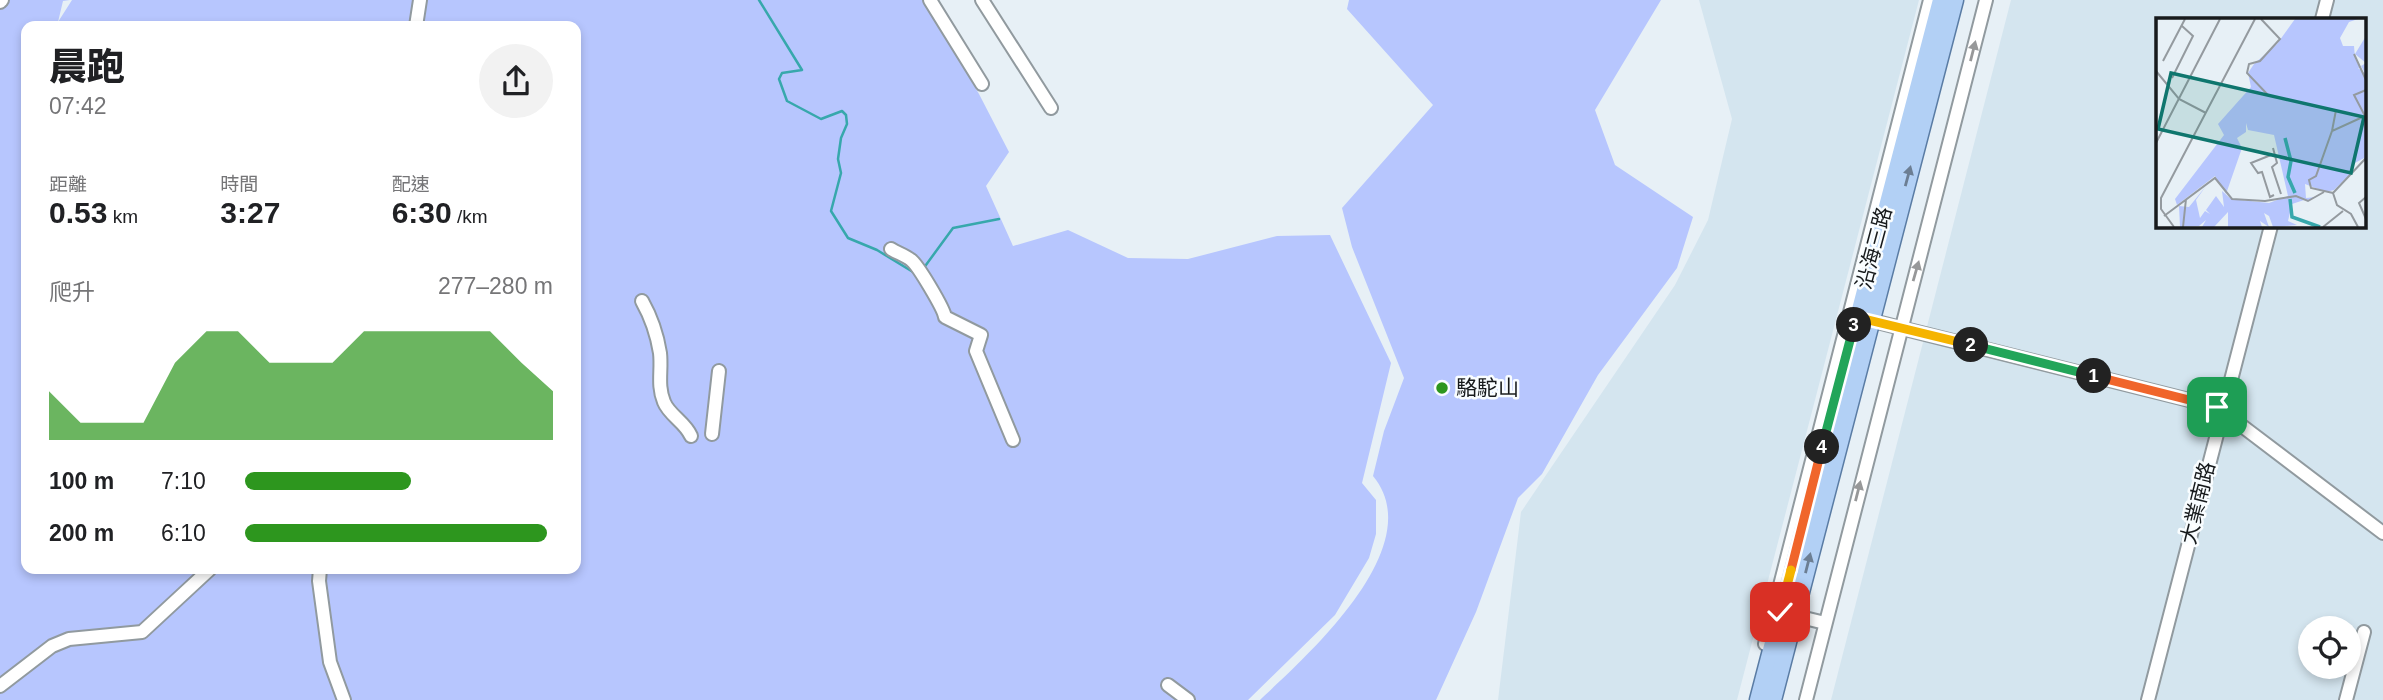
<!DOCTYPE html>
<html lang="zh-TW">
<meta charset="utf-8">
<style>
:root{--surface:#fff;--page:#f2f2f2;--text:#202124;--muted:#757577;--accent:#2d961e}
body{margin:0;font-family:Arial,"Noto Sans TC",sans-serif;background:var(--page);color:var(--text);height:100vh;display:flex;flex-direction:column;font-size:26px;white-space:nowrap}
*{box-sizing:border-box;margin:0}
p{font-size:23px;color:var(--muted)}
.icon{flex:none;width:38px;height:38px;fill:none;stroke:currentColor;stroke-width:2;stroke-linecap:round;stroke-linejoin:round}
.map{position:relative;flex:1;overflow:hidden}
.details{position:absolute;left:21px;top:21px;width:560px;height:553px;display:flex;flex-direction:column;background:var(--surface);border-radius:14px;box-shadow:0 4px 10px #0003}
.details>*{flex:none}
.buttons{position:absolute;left:2298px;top:616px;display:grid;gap:14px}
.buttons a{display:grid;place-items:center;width:63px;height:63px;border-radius:50%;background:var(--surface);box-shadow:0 4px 10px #0003;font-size:35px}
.pin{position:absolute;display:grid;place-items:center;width:60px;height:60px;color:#fff;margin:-30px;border-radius:14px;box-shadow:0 4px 10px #0006}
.km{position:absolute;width:35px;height:35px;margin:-18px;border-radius:50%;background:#222;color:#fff;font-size:19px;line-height:35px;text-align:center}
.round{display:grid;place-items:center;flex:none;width:74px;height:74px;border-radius:37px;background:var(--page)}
.overview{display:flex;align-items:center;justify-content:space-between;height:119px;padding:0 28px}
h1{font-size:38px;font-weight:800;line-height:52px}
.figures{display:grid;grid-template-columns:repeat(3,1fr);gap:10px;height:119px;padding:7px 28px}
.figures div{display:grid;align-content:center}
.figures b{font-size:30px;font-weight:800}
.figures small{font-size:19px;font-weight:400}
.figures p{font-size:19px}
.chart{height:196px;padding:14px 28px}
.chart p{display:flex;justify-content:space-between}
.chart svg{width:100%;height:126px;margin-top:7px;fill:var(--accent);opacity:.7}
ul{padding:0 28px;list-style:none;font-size:23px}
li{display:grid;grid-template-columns:112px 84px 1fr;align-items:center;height:52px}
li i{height:18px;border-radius:9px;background:var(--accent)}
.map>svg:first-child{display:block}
.built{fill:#d4e5ef;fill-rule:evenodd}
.green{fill:#b7c6fe;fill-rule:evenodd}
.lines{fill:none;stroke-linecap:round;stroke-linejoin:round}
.stream{stroke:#37a8ac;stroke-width:2.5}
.minor-casing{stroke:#919a9f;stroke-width:16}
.major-casing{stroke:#5a7ca4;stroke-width:19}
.minor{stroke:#fff;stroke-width:12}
.major{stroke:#b2d0f5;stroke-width:16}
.oneway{fill:#979899}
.oneway2{fill:#6c7e93}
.split-1-casing{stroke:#fff;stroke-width:14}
.split-2-casing{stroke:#fff;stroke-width:14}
.split-3-casing{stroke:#fff;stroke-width:14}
.split-4-casing{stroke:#fff;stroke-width:14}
.split-5-casing{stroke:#fff;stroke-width:14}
.split-6-casing{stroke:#fff;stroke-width:14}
.split-1{stroke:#f0652b;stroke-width:9}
.split-2{stroke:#22a559;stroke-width:9}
.split-3{stroke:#f5b400;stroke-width:9}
.split-4{stroke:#22a559;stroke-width:9}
.split-5{stroke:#f0652b;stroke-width:9}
.split-6{stroke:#f5b400;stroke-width:9}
.poi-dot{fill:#2d961e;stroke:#f9fdff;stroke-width:2.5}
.labels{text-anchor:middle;stroke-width:5;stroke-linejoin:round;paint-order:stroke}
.street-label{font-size:21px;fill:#171a1c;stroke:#f9fdff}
.poi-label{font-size:21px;fill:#171a1c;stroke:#f9fdff;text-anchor:start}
.inset-river{fill:none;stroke:#37a8ac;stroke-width:3.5}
.inset-road{fill:none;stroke:#949a9f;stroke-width:2}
.view{fill:#0f766e;fill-opacity:0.15;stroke:#0f766e;stroke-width:3.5}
.inset-edge{fill:none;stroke:#171a1c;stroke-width:3.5}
</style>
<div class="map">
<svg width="2383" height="700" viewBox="0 0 2383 700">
<rect width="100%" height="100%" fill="#e7f0f6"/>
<g class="built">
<polygon points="1699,0 1919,0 1737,700 1498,700 1521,512 1675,285 1708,220 1732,119"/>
<path d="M2011,0H2383V700H1831ZM2157,19H2364V226H2157ZM2310,628H2348V667H2310Z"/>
</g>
<g class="green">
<path d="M4,0H70L63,1L58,22L72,0H924L979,94L1009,152L986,186L1013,246L1068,230L1128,258L1188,259L1277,236L1330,235L1391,363L1362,483L1376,500V534L1369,558L1335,615L1248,700H0V5ZM26,26H576V569H26Z"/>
<path d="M1349,0H1661L1595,110L1615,165L1693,217L1677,268L1598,375L1542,474L1518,498L1476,612L1436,700H1260C1307,656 1431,546 1373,476L1384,431L1404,378L1352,247L1342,208L1433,105L1347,9Z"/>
</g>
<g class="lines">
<g class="stream">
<polyline points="759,0 802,70 782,73 779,79 787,101 821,119 842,111 846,115 847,124 841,138 838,159 841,173 831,211 848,238 877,250 913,272"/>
<polyline points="923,269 953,228 999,219"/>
</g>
<defs>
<g id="minor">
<polyline points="930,0 982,84"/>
<polyline points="982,0 1051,108"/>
<polyline points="0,2 2,0"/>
<polyline points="2322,19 2327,0"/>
<polyline points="416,26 420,0"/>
<path d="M891,249C897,253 905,255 911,260C918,265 944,309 945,317L981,335L976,351L1013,440"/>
<path d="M642,301C651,317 657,334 660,353C662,370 657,385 664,402C669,415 685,422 691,436"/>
<polyline points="1865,319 2217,407 2383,533"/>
<polyline points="712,434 719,371"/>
<polyline points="320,569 319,581 330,662 344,700"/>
<polyline points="1788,614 1825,623"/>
<polyline points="1765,644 1930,0"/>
<polyline points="1168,685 1188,700"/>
<polyline points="0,686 52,646 69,639 142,632 210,569"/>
<polyline points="1806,700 1986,0"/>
<polyline points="2148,700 2271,226"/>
<polyline points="2346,700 2364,632"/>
</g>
<g id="major">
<polyline points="1758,700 1941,0"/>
<polyline points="1773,700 1955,0"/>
</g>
</defs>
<use href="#minor" class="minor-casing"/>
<use href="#major" class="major-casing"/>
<use href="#minor" class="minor"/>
<use href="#major" class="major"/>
</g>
<defs><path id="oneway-solid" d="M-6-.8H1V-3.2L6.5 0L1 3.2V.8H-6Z" transform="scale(1.75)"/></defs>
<g class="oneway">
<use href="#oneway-solid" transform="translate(1973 51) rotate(-76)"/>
<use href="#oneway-solid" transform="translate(1916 271) rotate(-74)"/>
<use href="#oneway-solid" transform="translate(1858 491) rotate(-76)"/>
</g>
<g class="oneway2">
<use href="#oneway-solid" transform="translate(1908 176) rotate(-75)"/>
<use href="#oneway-solid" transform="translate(1808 563) rotate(-76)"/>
</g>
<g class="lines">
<defs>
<polyline id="split-1" points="2094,376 2217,407"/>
<polyline id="split-2" points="1971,345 2094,376"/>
<polyline id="split-3" points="1854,325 1856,317 1971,345"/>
<polyline id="split-4" points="1822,447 1854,325"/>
<polyline id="split-5" points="1791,570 1822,447"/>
<polyline id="split-6" points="1780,612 1791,570"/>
</defs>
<use href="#split-1" class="split-1-casing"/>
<use href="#split-2" class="split-2-casing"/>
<use href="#split-3" class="split-3-casing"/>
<use href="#split-4" class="split-4-casing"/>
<use href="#split-5" class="split-5-casing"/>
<use href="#split-6" class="split-6-casing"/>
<use href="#split-1" class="split-1"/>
<use href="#split-2" class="split-2"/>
<use href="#split-3" class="split-3"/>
<use href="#split-4" class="split-4"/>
<use href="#split-5" class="split-5"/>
<use href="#split-6" class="split-6"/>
</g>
<circle class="poi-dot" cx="1442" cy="388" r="7"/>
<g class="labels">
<g class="street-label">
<text transform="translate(1874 248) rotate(-75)" y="7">沿海三路</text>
<text transform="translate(2198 503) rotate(-76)" y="7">大業南路</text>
</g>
<g class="poi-label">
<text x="1456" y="395">駱駝山</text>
</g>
</g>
<g transform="translate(2156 18)">
<rect width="210" height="210" fill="#e7f0f6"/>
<path d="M139,1H202L193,4L184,20L187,28H198L199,40L204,50H202L209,55L205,48L210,45L199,36L210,18V139L197,146L196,154L178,172L170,174L149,166L150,180L160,179L152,183L141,178L148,182L136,186L132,203L141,207L117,209L113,198L108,195L113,209L104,203L106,209H72V194L58,209H67H46L50,202L43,208L24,209L23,188L33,189L50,168L40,182L44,200L49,193L54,196L50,192L60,178L68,189L66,173L75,181L113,185L132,178L118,117L92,112L90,105V114L81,120L86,130L70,176L59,158L21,187L19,181L68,117L62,106L95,69L92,55L98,46L121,26Z" fill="#b7c6fe"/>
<path class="inset-river" d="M129,120L135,143L132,159L139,175M134,181L136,199L164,209"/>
<path class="inset-road" d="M105,1L124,21L104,43L93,46L91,55L113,78M198,36L210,62M7,43L29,1M0,53L23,81L50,95M16,60L37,18L26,8M176,113L180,92M0,125L64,1M117,130L121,145L116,149L125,176M115,137L95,145L102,155L106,154L114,179L118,177M177,175L155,170L153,162L160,158L176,113L209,98L198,77L210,72M177,175L210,140M177,175L181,187L195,196L202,209M210,179L203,185L210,201M8,198L59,160L76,181L109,183L140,178L152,183L168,174M18,209L5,191V180L99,1M27,209L30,181M167,209L187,193"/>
<path class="view" d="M15,55L208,99L195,155L2,111Z"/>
<rect width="210" height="210" class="inset-edge"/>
</g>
</svg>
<div class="buttons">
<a><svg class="icon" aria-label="locate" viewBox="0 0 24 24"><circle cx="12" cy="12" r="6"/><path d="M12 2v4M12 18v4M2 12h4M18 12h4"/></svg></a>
</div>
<div class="pin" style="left:2217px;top:407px;background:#1e9e55"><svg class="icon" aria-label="arrive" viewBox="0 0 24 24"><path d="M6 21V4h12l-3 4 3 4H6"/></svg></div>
<div class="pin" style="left:1780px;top:612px;background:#d93025"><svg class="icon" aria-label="check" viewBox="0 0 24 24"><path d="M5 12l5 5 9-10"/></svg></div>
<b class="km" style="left:2094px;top:376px">1</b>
<b class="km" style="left:1971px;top:345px">2</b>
<b class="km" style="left:1854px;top:325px">3</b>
<b class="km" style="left:1822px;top:447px">4</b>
<section class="details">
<div class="overview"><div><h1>晨跑</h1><p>07:42</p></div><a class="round"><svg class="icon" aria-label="share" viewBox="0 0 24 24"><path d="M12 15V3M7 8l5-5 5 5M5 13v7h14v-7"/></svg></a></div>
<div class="figures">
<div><p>距離</p><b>0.53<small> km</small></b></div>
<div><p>時間</p><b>3:27</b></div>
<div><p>配速</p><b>6:30<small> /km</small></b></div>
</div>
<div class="chart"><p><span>爬升</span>277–280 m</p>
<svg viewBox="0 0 160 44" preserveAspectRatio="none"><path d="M0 44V27L10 38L20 38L30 38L40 17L50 6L60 6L70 17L80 17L90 17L100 6L110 6L120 6L130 6L140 6L150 17L160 27V44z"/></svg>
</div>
<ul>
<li><b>100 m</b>7:10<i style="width:54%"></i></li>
<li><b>200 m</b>6:10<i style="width:98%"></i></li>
</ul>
</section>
</div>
